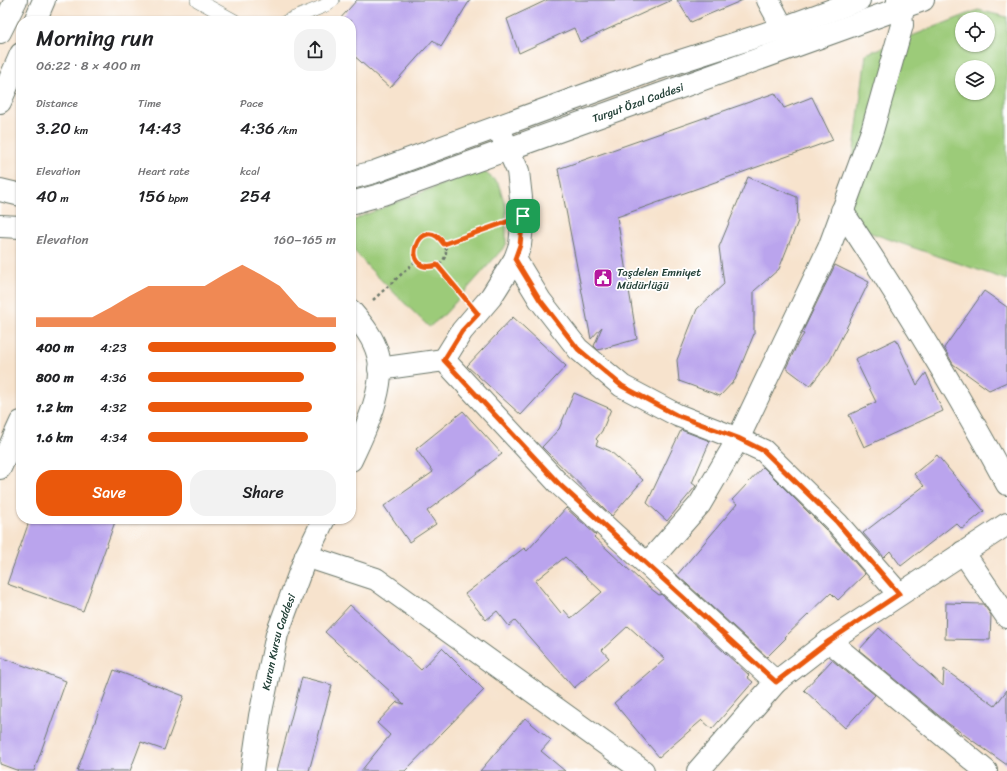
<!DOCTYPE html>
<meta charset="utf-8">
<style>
:root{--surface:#fff;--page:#f2f2f2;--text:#202124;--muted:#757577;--accent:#ea580c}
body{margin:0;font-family:Sriracha,sans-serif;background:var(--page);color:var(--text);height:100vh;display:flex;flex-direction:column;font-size:15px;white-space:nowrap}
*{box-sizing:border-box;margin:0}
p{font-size:13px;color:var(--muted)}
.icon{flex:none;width:22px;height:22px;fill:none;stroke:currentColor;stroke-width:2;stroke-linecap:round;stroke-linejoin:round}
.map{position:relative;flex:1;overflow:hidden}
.details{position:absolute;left:16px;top:16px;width:340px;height:508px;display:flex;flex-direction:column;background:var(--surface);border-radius:16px;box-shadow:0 1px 3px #0004}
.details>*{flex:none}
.controls{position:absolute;left:955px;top:12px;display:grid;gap:8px}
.controls a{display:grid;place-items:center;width:40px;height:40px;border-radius:50%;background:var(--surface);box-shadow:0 1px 3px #0004;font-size:20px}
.pin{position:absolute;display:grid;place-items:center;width:34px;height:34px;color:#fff;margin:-17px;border-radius:8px;box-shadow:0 2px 6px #0006}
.round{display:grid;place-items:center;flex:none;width:42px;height:42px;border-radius:16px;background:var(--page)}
.overview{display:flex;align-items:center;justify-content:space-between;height:68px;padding:0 20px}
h1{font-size:22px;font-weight:600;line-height:30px}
.stats{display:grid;grid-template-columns:repeat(3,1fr);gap:6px;height:68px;padding:4px 20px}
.stats div{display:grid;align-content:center}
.stats b{font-size:17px;font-weight:600}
.stats small{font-size:11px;font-weight:400}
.stats p{font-size:11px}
.chart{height:112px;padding:8px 20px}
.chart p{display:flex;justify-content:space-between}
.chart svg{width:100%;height:72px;margin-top:4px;fill:var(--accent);opacity:.7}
.button{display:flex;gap:8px;margin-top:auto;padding:8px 20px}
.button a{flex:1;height:46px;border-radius:16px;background:var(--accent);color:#fff;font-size:16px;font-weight:600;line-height:46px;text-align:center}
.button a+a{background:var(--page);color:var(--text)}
ul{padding:0 20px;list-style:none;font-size:13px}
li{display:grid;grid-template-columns:64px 48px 1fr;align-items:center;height:30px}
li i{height:10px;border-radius:5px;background:var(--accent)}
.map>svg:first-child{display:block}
.green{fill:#9ccb79;stroke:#5e8456;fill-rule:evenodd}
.building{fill:#baa4ed;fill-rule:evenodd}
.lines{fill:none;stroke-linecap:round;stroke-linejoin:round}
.lane-casing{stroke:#6b776a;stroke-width:14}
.street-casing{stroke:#6b776a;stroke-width:24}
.secondary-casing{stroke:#6b776a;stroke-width:24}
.primary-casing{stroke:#6b776a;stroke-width:24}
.path{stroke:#6b776a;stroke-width:2.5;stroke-dasharray:3 3;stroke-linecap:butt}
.lane{stroke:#fff;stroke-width:13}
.street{stroke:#fff;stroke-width:22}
.secondary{stroke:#fff;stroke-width:22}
.primary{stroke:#fff;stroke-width:22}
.route-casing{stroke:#fff;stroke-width:8}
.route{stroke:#ea580c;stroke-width:5}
.labels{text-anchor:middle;stroke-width:3.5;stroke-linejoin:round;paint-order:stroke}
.street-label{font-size:11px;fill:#1f3d34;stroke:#fff}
.poi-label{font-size:11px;fill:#1f3d34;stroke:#fff;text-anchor:start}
</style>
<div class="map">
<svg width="1007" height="771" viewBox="0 0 1007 771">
<rect width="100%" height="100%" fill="#fff"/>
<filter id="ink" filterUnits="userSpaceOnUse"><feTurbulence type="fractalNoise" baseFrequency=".025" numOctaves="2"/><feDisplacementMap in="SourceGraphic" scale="8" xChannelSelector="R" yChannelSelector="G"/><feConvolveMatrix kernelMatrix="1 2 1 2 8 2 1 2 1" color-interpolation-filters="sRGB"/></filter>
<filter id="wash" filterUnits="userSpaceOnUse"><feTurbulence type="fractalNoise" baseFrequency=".012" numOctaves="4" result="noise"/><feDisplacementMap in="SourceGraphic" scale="16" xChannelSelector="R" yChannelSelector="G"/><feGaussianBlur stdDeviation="0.9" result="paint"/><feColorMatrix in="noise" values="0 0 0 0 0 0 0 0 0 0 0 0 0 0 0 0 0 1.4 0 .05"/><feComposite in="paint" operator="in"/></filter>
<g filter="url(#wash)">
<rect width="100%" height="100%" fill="#f7e3cd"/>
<g class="green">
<path d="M978,10L1007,17V280L845,224L866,54ZM962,19H988V45H962ZM962,67H988V93H962Z"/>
<polygon points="481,169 498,183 506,207 506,245 445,314 429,327 370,269 351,247 351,222 362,216"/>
</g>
<g id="blocks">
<g class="building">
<polygon points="357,0 470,0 441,47 433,40 390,88 351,53 351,21 338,21"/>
<polygon points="547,0 672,0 580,42 574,28 519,53 507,19"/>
<polygon points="677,0 743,0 691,22"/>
<polygon points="775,93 784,108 812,97 833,140 617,217 637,339 598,350 594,346 602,327 591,339 558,169"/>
<polygon points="748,177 797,197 798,221 779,269 754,291 754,334 735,380 720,396 679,381 677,360 697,309 724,284 719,247"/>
<polygon points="835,265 869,282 830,361 810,386 786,368 798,343 804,334 802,333"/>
<polygon points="984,291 1007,307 1007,382 989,390 953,364 944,348"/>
<polygon points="513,317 566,366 521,415 467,366"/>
<polygon points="896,339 917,385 926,373 943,411 864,447 849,415 876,402 855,359"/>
<polygon points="574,393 611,409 602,431 596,439 598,441 596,445 610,451 643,480 612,516 542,447 559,429"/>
<polygon points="463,411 502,454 427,511 436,524 409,542 384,506 433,472 416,449"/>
<polygon points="681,430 710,441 692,483 696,486 667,521 647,503"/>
<polygon points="937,455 984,511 962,529 956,523 901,566 890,551 884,557 863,533 924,486 914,474"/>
<polygon points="763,467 828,532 865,574 838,600 831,593 785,637 786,638 767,657 677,575 737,504 732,500"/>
<path d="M566,508L596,535L594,537L640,580L659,595L661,594L749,675L747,677L753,682L712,729L702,720L659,757L614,703L665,659L628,626L602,650L609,658L574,688L515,621L509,626L497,611L486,620L465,594L524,548L527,551ZM565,557L602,592L571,618L564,610L561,613L535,581Z"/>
<polygon points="30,519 116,519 83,611 7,584"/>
<polygon points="946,603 983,604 991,615 990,640 945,639"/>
<polygon points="350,605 421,670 442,648 484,690 405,771 361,771 390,735 377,723 397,702 404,704 325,632"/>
<polygon points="879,628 943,686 944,669 995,706 1007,690 1007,765 949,724 859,650"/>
<polygon points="0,657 66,681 34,771 19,771 0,764"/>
<polygon points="832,660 875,695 845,728 804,690"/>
<polygon points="114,670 184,696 164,750 141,742 130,771 77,771"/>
<polygon points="302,677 332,685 309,771 277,771"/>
<polygon points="525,718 551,740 541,751 565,771 480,771"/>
</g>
</g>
</g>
<g filter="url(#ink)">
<use href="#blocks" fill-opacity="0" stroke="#6b776a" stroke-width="1"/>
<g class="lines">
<defs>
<g id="lane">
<polyline points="197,0 235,21"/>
<polyline points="287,21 324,6 333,0"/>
</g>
<g id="street">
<polyline points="768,0 783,28 794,43"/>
<path d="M842,211C901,300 957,391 1007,484"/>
<polyline points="515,259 540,300 578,349 622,386 677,415 738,439 764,451 837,523 899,594"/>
<polyline points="444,360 559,484 776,682 698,771"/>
<polyline points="444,360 462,331 491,297 515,259 520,245 523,216 518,171 498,127"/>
<polyline points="379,369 444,360"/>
<polyline points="0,468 21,422"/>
<polyline points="963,552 1007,617"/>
<polyline points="306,556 376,579 643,771"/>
<polyline points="647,564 700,504 738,439 829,248 872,131 902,25 901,8 898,0"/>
<polyline points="829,641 986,771"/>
<polyline points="776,682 829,641 1007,524"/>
</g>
<g id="secondary">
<polyline points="35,21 44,0"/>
<polyline points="0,32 16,0"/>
<polyline points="0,102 21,54"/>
<path d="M351,311C362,324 374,338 378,355C387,386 364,433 351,460"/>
<path id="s1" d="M252,771L260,716L277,634L306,556L324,519"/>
</g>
<g id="primary">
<polyline points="351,178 374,172 656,69 783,28 859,0"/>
<polyline points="0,190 21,195"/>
<path id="s2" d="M351,203L383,194L923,0"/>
<polyline points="0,226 21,227"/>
</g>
</defs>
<use href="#lane" class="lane-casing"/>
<use href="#street" class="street-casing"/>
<use href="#secondary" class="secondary-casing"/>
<use href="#primary" class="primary-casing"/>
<g class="path">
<circle cx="430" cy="251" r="16"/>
<polyline points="444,244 499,225"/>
<polyline points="437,265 462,295"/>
<polyline points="373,300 417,260"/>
</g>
<use href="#lane" class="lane"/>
<use href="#street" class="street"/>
<use href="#secondary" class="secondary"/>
<use href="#primary" class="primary"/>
</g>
</g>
<g class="lines" filter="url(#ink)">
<defs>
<path id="route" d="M523,216L520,245L515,259L540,300L578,349L622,386L676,415L738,438L764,451L837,522L899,594L829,641L776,682L559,484L444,360L462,331L478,314L437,265C397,277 419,209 444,244Z"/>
</defs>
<use href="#route" class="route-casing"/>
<use href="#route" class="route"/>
</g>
<defs>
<symbol id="civic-square" viewBox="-11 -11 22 22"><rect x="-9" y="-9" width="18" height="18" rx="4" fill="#b5179e" stroke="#fff"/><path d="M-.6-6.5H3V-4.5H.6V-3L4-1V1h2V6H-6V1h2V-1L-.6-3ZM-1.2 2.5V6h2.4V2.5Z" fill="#fff"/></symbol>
</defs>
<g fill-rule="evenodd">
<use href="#civic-square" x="592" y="267" width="22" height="22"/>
</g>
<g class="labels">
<g class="street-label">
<text dy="4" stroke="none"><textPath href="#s2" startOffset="304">Turgut Özal Caddesi</textPath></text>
<text dy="4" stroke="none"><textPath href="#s1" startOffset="132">Kuran Kursu Caddesi</textPath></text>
</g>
<g class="poi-label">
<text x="617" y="276">Taşdelen Emniyet<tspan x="617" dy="13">Müdürlüğü</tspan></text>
</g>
</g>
</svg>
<div class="controls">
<a><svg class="icon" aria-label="locate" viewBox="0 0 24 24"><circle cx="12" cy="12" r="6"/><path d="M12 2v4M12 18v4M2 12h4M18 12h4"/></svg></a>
<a><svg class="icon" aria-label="layers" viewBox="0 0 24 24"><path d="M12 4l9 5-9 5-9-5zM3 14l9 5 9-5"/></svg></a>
</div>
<div class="pin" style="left:523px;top:216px;background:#1e9e55"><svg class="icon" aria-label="arrive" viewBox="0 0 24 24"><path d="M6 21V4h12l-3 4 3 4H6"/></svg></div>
<section class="details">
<div class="overview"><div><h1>Morning run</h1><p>06:22 · 8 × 400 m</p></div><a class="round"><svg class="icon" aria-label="share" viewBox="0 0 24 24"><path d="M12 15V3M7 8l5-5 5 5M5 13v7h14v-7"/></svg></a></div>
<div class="stats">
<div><p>Distance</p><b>3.20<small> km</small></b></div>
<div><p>Time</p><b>14:43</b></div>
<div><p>Pace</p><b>4:36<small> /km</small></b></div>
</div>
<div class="stats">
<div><p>Elevation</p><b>40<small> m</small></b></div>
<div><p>Heart rate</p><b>156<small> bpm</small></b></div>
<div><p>kcal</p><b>254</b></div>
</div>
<div class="chart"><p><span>Elevation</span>160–165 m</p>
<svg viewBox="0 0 160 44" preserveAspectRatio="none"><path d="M0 44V38L10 38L20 38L30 38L40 32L50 25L60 19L70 19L80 19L90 19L100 12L110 6L120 12L130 19L140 32L150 38L160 38V44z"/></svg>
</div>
<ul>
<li><b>400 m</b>4:23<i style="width:100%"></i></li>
<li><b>800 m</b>4:36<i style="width:83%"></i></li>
<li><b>1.2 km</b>4:32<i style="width:87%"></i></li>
<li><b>1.6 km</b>4:34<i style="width:85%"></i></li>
</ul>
<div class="button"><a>Save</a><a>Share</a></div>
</section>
</div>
